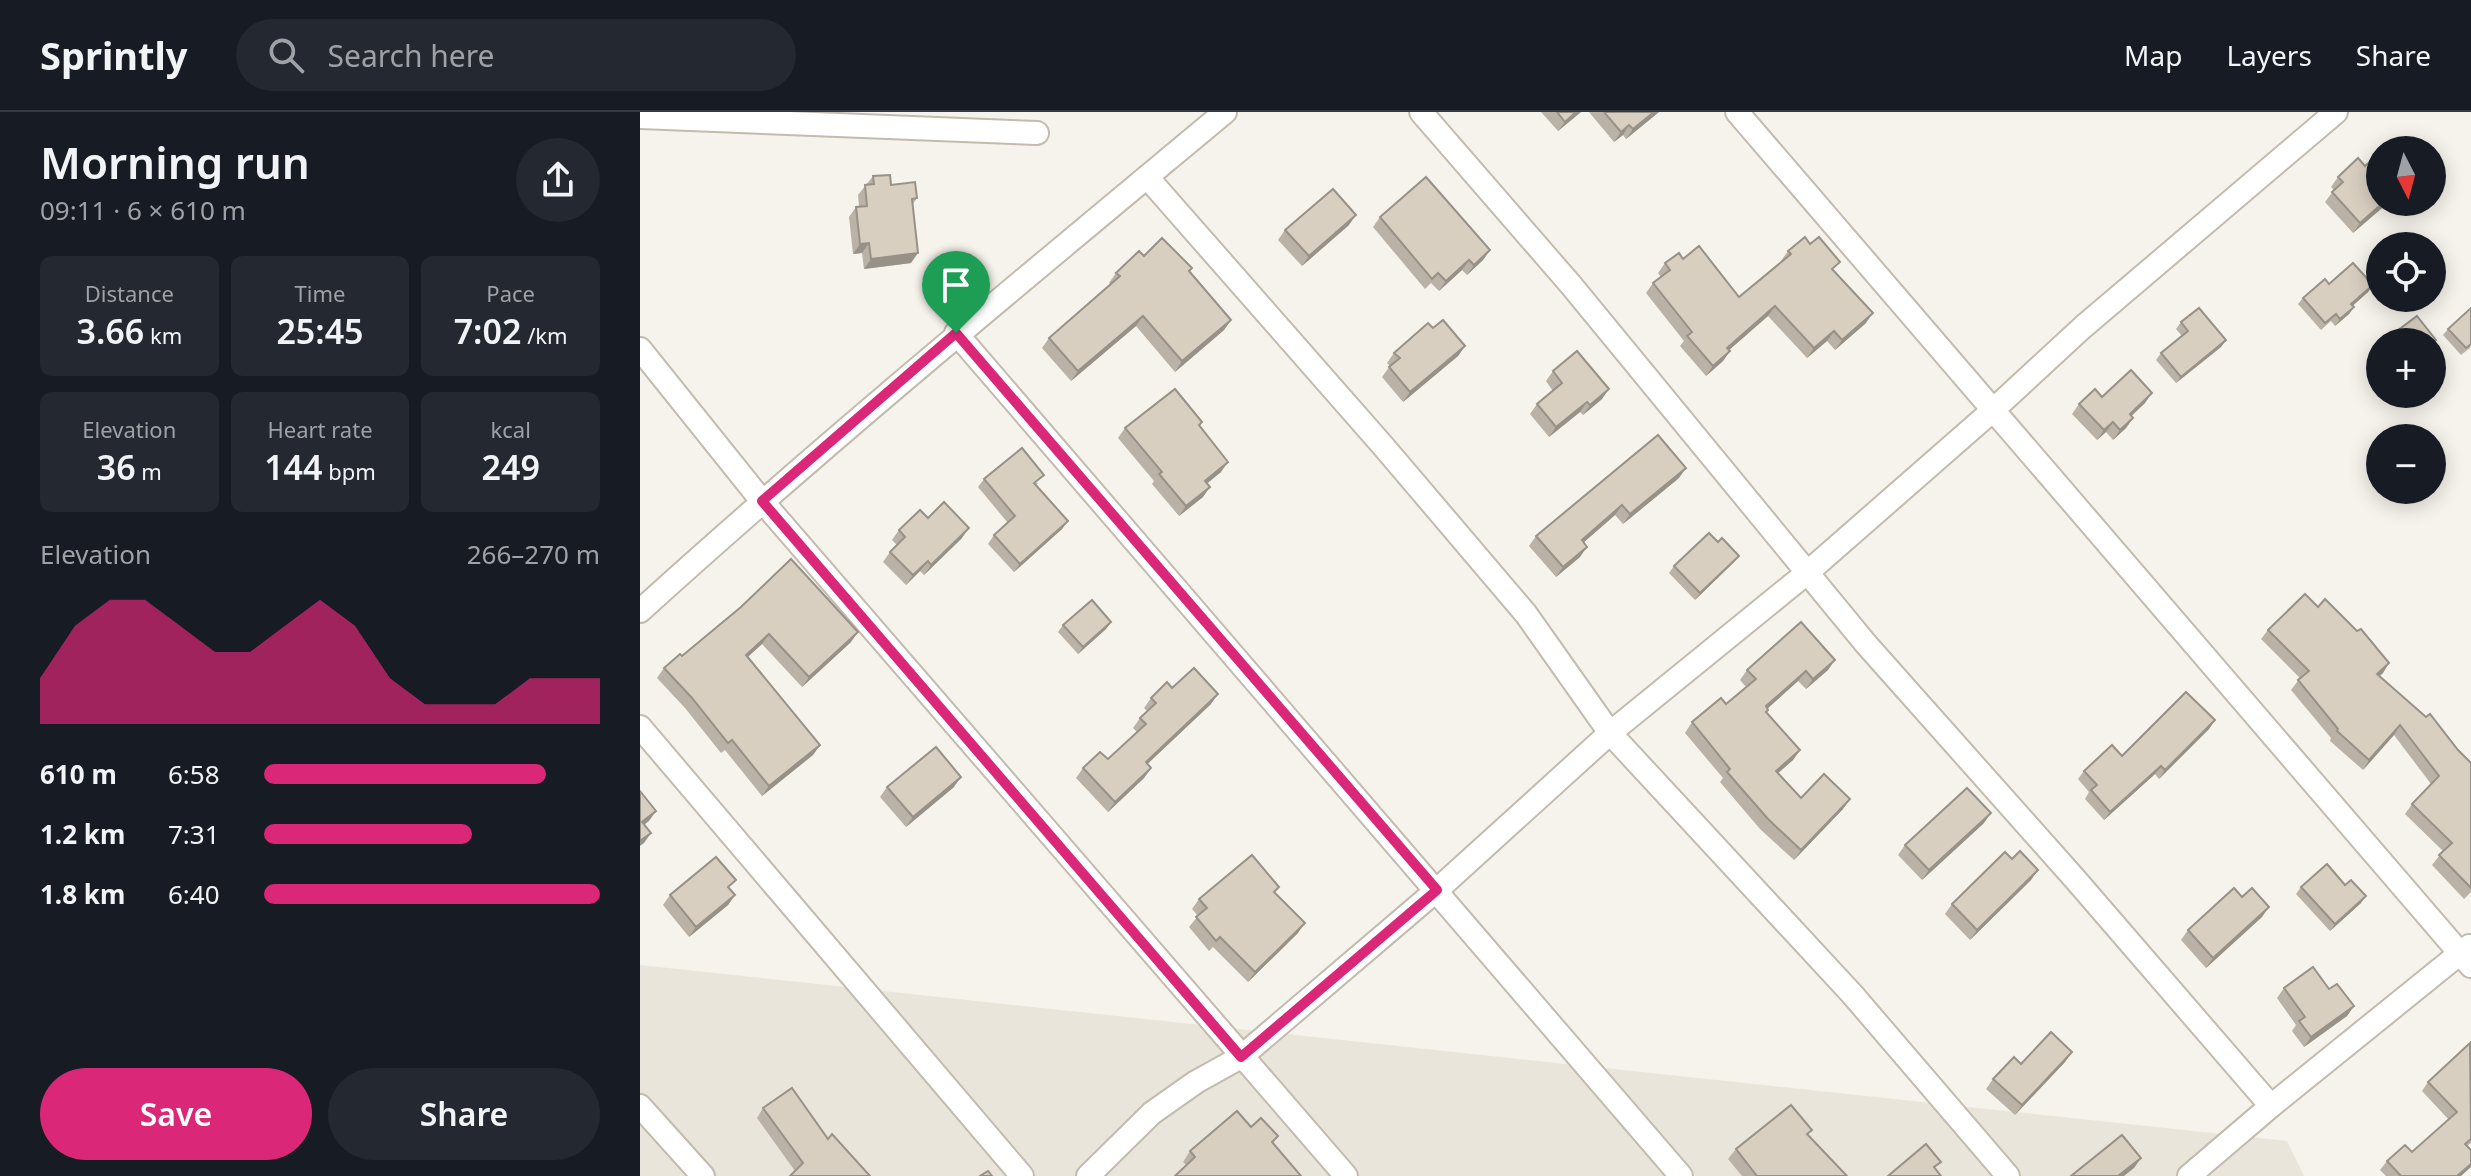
<!DOCTYPE html>
<meta charset="utf-8">
<style>
:root{--surface:#171b24;--page:#242831;--text:#f1f3f6;--muted:#9ea1a6;--line:#363941;--accent:#db2777}
body{margin:0;font-family:"Noto Sans",sans-serif;background:var(--page);color:var(--text);height:100vh;display:flex;flex-direction:column;font-size:30px;white-space:nowrap}
*{box-sizing:border-box;margin:0}
p{font-size:26px;color:var(--muted)}
.icon{flex:none;width:44px;height:44px;fill:none;stroke:currentColor;stroke-width:2;stroke-linecap:round;stroke-linejoin:round}
.map{position:relative;flex:1;overflow:hidden}
.side{display:flex;flex-direction:column;background:var(--surface);width:640px}
.side>*{flex:none}
.needle{width:52px;rotate:174deg}
.buttons{position:absolute;left:1726px;top:24px;display:grid;gap:16px}
.buttons a{display:grid;place-items:center;width:80px;height:80px;border-radius:50%;background:var(--surface);box-shadow:0 4px 20px #0003;font-size:40px}
.pin{position:absolute;display:grid;place-items:center;width:68px;height:68px;color:#fff;margin:-82px -34px;border-radius:50% 50% 50% 0;rotate:-45deg;box-shadow:0 0 8px #0007}
.pin .icon{rotate:45deg}
.round{display:grid;place-items:center;flex:none;width:84px;height:84px;border-radius:42px;background:var(--page)}
.head{display:flex;align-items:center;justify-content:space-between;height:136px;padding:0 40px}
h1{font-size:44px;font-weight:600;line-height:60px}
.figures{display:grid;grid-template-columns:repeat(3,1fr);gap:12px;height:136px;padding:8px 40px}
.figures div{display:grid;align-content:center;border-radius:12px;background:var(--page);text-align:center}
.figures b{font-size:34px;font-weight:600}
.figures small{font-size:22px;font-weight:400}
.figures p{font-size:22px}
.chart{height:224px;padding:16px 40px}
.chart p{display:flex;justify-content:space-between}
.chart svg{width:100%;height:144px;margin-top:8px;fill:var(--accent);opacity:.7}
.button{display:flex;gap:16px;margin-top:auto;padding:16px 40px}
.button a{flex:1;height:92px;border-radius:48px;background:var(--accent);color:#fff;font-size:32px;font-weight:600;line-height:92px;text-align:center}
.button a+a{background:var(--page);color:var(--text)}
ul{padding:0 40px;list-style:none;font-size:26px}
li{display:grid;grid-template-columns:128px 96px 1fr;align-items:center;height:60px}
li i{height:20px;border-radius:10px;background:var(--accent)}
header{display:flex;align-items:center;gap:48px;box-sizing:border-box;height:112px;padding:0 40px;background:var(--surface);border-bottom:2px solid var(--line)}
header strong{font-size:38px}
nav{display:flex;gap:44px;margin-inline-start:auto;font-size:28px}
.search{width:560px;height:72px;background:var(--page);display:flex;align-items:center;gap:20px;box-sizing:border-box;padding:0 28px;border-radius:44px;color:var(--muted);font-size:30px}
main{display:flex;flex:1;min-height:0}
.map>svg:first-child{display:block}
.residential{fill:#eae5da}
.lines{fill:none;stroke-linecap:round;stroke-linejoin:round}
.minor-casing{stroke:#c2bbae;stroke-width:26}
.minor{stroke:#fff;stroke-width:22}
.wall{fill:#bab2a6}
.shaded-wall{fill:#979187}
.building{fill:#d8cfc1;stroke:#979187;stroke-width:2}
.route-casing{stroke:#fff;stroke-width:16}
.route{stroke:#db2777;stroke-width:10}
</style>
<header>
<strong>Sprintly</strong>
<div class="search"><svg class="icon" aria-label="search" viewBox="0 0 24 24"><circle cx="10" cy="10" r="6"/><path d="M15 15l6 6"/></svg>Search here</div>
<nav><a>Map</a><a>Layers</a><a>Share</a></nav>
</header>
<main>
<section class="side">
<div class="head"><div><h1>Morning run</h1><p>09:11 · 6 × 610 m</p></div><a class="round"><svg class="icon" aria-label="share" viewBox="0 0 24 24"><path d="M12 15V3M7 8l5-5 5 5M5 13v7h14v-7"/></svg></a></div>
<div class="figures">
<div><p>Distance</p><b>3.66<small> km</small></b></div>
<div><p>Time</p><b>25:45</b></div>
<div><p>Pace</p><b>7:02<small> /km</small></b></div>
</div>
<div class="figures">
<div><p>Elevation</p><b>36<small> m</small></b></div>
<div><p>Heart rate</p><b>144<small> bpm</small></b></div>
<div><p>kcal</p><b>249</b></div>
</div>
<div class="chart"><p><span>Elevation</span>266–270 m</p>
<svg viewBox="0 0 160 44" preserveAspectRatio="none"><path d="M0 44V30L10 14L20 6L30 6L40 14L50 22L60 22L70 14L80 6L90 14L100 30L110 38L120 38L130 38L140 30L150 30L160 30V44z"/></svg>
</div>
<ul>
<li><b>610 m</b>6:58<i style="width:84%"></i></li>
<li><b>1.2 km</b>7:31<i style="width:62%"></i></li>
<li><b>1.8 km</b>6:40<i style="width:100%"></i></li>
</ul>
<div class="button"><a>Save</a><a>Share</a></div>
</section>
<div class="map">
<svg width="1831" height="1064" viewBox="0 0 1831 1064">
<rect width="100%" height="100%" fill="#f6f3ec"/>
<polygon class="residential" points="0,853 1647,1029 1664,1064 0,1064"/>
<g class="lines">
<defs>
<g id="minor">
<polyline points="781,0 931,173 1226,532 1435,767 1631,994"/>
<polyline points="1097,0 1831,854"/>
<polyline points="0,5 397,21"/>
<polyline points="507,65 744,335 886,502 970,621 1212,882 1368,1064"/>
<polyline points="316,221 1041,1064"/>
<polyline points="0,237 122,389 706,1064"/>
<path d="M0,499C191,326 388,164 585,0"/>
<polyline points="0,615 382,1064"/>
<polyline points="0,994 63,1064"/>
<polyline points="448,1064 512,1001 556,970 601,945 797,778 970,621 1168,460 1352,299 1443,215 1696,0"/>
<polyline points="1549,1064 1631,994 1829,834"/>
</g>
</defs>
<use href="#minor" class="minor-casing"/>
<use href="#minor" class="minor"/>
</g>
<g class="wall">
<polygon points="901,0 941,0 918,19"/>
<polygon points="949,0 1019,0 986,27 983,23 974,30"/>
<polygon points="1725,54 1740,90 1749,90 1713,121 1685,90 1694,78 1691,75 1698,65"/>
<polygon points="233,64 277,86 273,92 271,151 224,157 222,141 213,142 209,105 216,95 219,94 218,83"/>
<polygon points="740,105 850,138 843,148 827,163 822,158 799,179 791,171 785,177 733,115"/>
<polygon points="709,113 662,154 638,128 645,118"/>
<polygon points="1148,139 1194,159 1226,211 1195,238 1187,229 1167,246 1128,204 1089,238 1090,239 1083,249 1066,264 1040,234 1044,229 1006,181 1013,171 1021,165 1018,161 1025,151 1099,185 1142,150 1141,149"/>
<polygon points="504,144 549,159 591,208 584,218 535,260 496,214 431,269 402,236 409,226 471,172 469,171 476,161"/>
<polygon points="1689,172 1733,173 1728,180 1713,193 1714,195 1709,202 1695,214 1691,209 1681,218 1658,192 1663,186"/>
<polygon points="1541,210 1586,228 1581,235 1536,271 1516,248 1521,241 1542,224 1536,217"/>
<polygon points="793,216 825,234 818,244 763,290 742,265 750,254 747,251 754,241"/>
<polygon points="1808,217 1831,235 1821,243 1803,223"/>
<polygon points="1757,219 1792,230 1756,230 1753,226"/>
<polygon points="913,259 962,287 943,303 940,300 909,325 890,302 897,292 913,279 906,269"/>
<polygon points="1462,285 1505,291 1491,304 1493,306 1486,316 1473,328 1466,320 1457,328 1432,302 1439,292"/>
<polygon points="562,310 560,314 581,360 567,371 563,385 539,404 512,372 514,369 478,326 485,316"/>
<polygon points="1039,366 983,412 975,403 944,430 940,445 916,465 889,434 896,424"/>
<polygon points="344,367 398,371 396,373 428,409 422,417 374,460 348,432 354,423 368,411 338,375"/>
<polygon points="288,406 322,426 284,463 280,459 266,473 243,450 250,440 257,433 252,428 259,418"/>
<polygon points="1078,430 1094,450 1055,488 1029,461 1034,454"/>
<polygon points="101,495 211,530 162,575 122,532 107,545 180,633 173,643 122,684 85,638 81,641 45,596 17,566 24,556 42,544"/>
<polygon points="471,510 466,517 438,542 418,520 423,513"/>
<polygon points="1628,518 1743,561 1740,564 1831,651 1831,780 1824,787 1792,753 1803,739 1765,702 1772,692 1791,672 1754,623 1723,658 1690,629 1691,626 1651,578 1660,566 1621,527"/>
<polygon points="1107,558 1188,558 1166,577 1158,569 1127,597 1127,601 1160,638 1153,648 1138,661 1161,686 1203,697 1154,748 1120,717 1080,670 1083,666 1045,621 1052,610 1086,592 1106,575 1100,568"/>
<polygon points="532,576 571,592 507,652 511,656 504,666 468,700 436,666 443,656 468,647 497,620 493,616 500,606 507,599 504,596 511,586"/>
<polygon points="1575,608 1569,617 1519,667 1515,662 1464,708 1445,687 1449,680 1438,667 1444,659"/>
<polygon points="247,675 314,675 266,715 240,685"/>
<polygon points="1344,711 1282,768 1258,743 1265,733"/>
<polygon points="1391,768 1330,828 1305,802 1312,792"/>
<polygon points="1705,773 1721,791 1690,819 1656,782 1661,775"/>
<polygon points="90,777 95,783 88,793 49,825 23,793 30,783"/>
<polygon points="635,781 658,821 608,870 573,835 569,839 549,815 558,804 552,797 559,787"/>
<polygon points="1622,805 1566,856 1541,828 1548,818"/>
<polygon points="1644,876 1689,877 1714,894 1707,904 1664,935 1652,919 1656,913 1637,886"/>
<polygon points="1831,932 1831,1031 1827,1034 1821,1064 1746,1064 1740,1058 1747,1049 1772,1040 1809,1008 1782,979 1788,970"/>
<polygon points="1432,940 1425,950 1375,1003 1346,977 1353,967 1381,952"/>
<polygon points="123,996 188,1027 155,1059 117,1006"/>
<polygon points="611,1015 638,1024 633,1031 546,1053 543,1050 550,1039"/>
<polygon points="1168,1023 1207,1064 1102,1064 1088,1047 1096,1037"/>
</g>
<g class="shaded-wall">
<polygon points="936,0 941,0 918,19 925,10"/>
<polygon points="1014,0 1019,0 986,27 993,17"/>
<polygon points="989,13 983,23 974,30 981,20"/>
<polygon points="1744,90 1749,90 1713,121 1720,111"/>
<polygon points="716,103 709,113 662,154 669,144"/>
<polygon points="229,131 222,141 213,142 220,132"/>
<polygon points="850,138 843,148 827,163 834,153"/>
<polygon points="278,141 271,151 224,157 231,147"/>
<polygon points="829,148 822,158 799,179 806,169"/>
<polygon points="1733,173 1728,180 1707,199 1711,192"/>
<polygon points="1135,194 1128,204 1080,246 1087,236"/>
<polygon points="1714,195 1709,202 1695,214 1700,207"/>
<polygon points="1233,201 1226,211 1195,238 1202,228"/>
<polygon points="503,204 496,214 431,269 438,259"/>
<polygon points="591,208 584,218 535,260 542,249"/>
<polygon points="1194,219 1187,229 1167,246 1174,236"/>
<polygon points="1586,228 1581,235 1536,271 1541,265"/>
<polygon points="825,234 818,244 763,290 770,280"/>
<polygon points="1090,239 1083,249 1066,264 1073,254"/>
<polygon points="969,277 962,287 943,303 950,293"/>
<polygon points="1512,281 1505,291 1483,312 1490,302"/>
<polygon points="947,290 940,300 909,325 916,315"/>
<polygon points="1493,306 1486,316 1473,328 1480,318"/>
<polygon points="1473,310 1466,320 1457,328 1464,318"/>
<polygon points="588,350 581,360 558,379 565,369"/>
<polygon points="1046,356 1039,366 983,412 990,402"/>
<polygon points="570,375 563,385 539,404 546,394"/>
<polygon points="982,393 975,403 935,438 942,428"/>
<polygon points="428,409 422,417 374,460 380,452"/>
<polygon points="329,416 322,426 284,463 291,453"/>
<polygon points="947,435 940,445 916,465 923,455"/>
<polygon points="1099,444 1094,450 1055,488 1060,481"/>
<polygon points="288,449 280,459 266,473 273,463"/>
<polygon points="471,510 466,517 438,542 443,535"/>
<polygon points="218,520 211,530 162,575 169,565"/>
<polygon points="129,522 122,532 99,553 106,543"/>
<polygon points="1195,548 1188,558 1166,577 1173,567"/>
<polygon points="1749,551 1743,561 1730,571 1737,562"/>
<polygon points="1166,559 1158,569 1118,605 1126,594"/>
<polygon points="578,582 571,592 499,660 506,650"/>
<polygon points="1575,608 1569,617 1519,667 1525,658"/>
<polygon points="1760,613 1754,623 1723,658 1729,648"/>
<polygon points="180,633 173,643 122,684 129,674"/>
<polygon points="1160,638 1153,648 1129,669 1136,659"/>
<polygon points="1521,654 1515,662 1464,708 1470,700"/>
<polygon points="511,656 504,666 468,700 475,690"/>
<polygon points="321,665 314,675 266,715 273,705"/>
<polygon points="1210,687 1203,697 1154,748 1161,738"/>
<polygon points="16,699 9,709 0,716 2,710"/>
<polygon points="1351,701 1344,711 1282,768 1289,758"/>
<polygon points="11,721 4,731 0,734 0,729"/>
<polygon points="1398,758 1391,768 1330,828 1337,818"/>
<polygon points="95,783 88,793 49,825 56,815"/>
<polygon points="1726,784 1721,791 1690,819 1695,812"/>
<polygon points="1629,795 1622,805 1566,856 1573,846"/>
<polygon points="665,811 658,821 608,870 615,860"/>
<polygon points="1714,894 1707,904 1664,935 1671,925"/>
<polygon points="1432,940 1425,950 1375,1003 1382,993"/>
<polygon points="1501,1046 1494,1056 1484,1064 1478,1064"/>
<polygon points="1831,1052 1831,1055 1821,1064 1817,1064"/>
</g>
<g class="building">
<polygon points="917,0 936,0 925,10"/>
<polygon points="964,0 1014,0 993,17 989,13 981,20"/>
<polygon points="1740,41 1740,90 1744,90 1720,111 1692,80 1703,70 1698,65 1718,46 1725,54"/>
<polygon points="250,63 251,73 275,70 277,86 272,87 278,141 231,147 229,131 220,132 216,95 227,94 225,73 234,72 233,64"/>
<polygon points="786,65 850,138 834,153 829,148 806,169 798,161 792,167 740,105"/>
<polygon points="693,77 716,103 669,144 645,118"/>
<polygon points="1165,125 1170,132 1179,125 1200,150 1192,157 1233,201 1202,228 1194,219 1174,236 1135,194 1087,236 1090,239 1073,254 1047,224 1052,220 1013,171 1030,158 1025,151 1039,141 1043,147 1059,134 1099,185 1151,142 1148,139"/>
<polygon points="522,126 552,156 549,159 591,208 542,249 503,204 438,259 409,226 480,164 476,161 499,139 504,144"/>
<polygon points="1713,151 1733,173 1711,192 1714,195 1700,207 1696,202 1685,211 1663,186 1685,167 1689,172"/>
<polygon points="1559,196 1586,228 1541,265 1521,241 1548,219 1541,210"/>
<polygon points="1831,196 1831,232 1826,236 1808,217"/>
<polygon points="1777,204 1796,228 1792,231 1766,230 1757,219"/>
<polygon points="803,208 825,234 770,280 749,255 760,246 754,241 788,211 793,216"/>
<polygon points="937,239 969,277 950,293 947,290 916,315 897,292 922,271 913,259"/>
<polygon points="1491,258 1512,281 1490,302 1493,306 1480,318 1473,310 1464,318 1439,292 1455,277 1462,285"/>
<polygon points="535,277 562,310 559,313 588,350 565,369 570,375 546,394 519,362 522,360 485,316"/>
<polygon points="1018,323 1046,356 990,402 982,393 942,428 947,435 923,455 896,424"/>
<polygon points="382,336 404,363 394,371 428,409 380,452 354,423 375,404 344,367"/>
<polygon points="304,390 329,416 291,453 288,449 273,463 250,440 265,425 259,418 280,398 288,406"/>
<polygon points="1069,421 1078,430 1082,426 1099,444 1060,481 1034,454"/>
<polygon points="151,447 218,520 169,565 129,522 106,543 180,633 129,674 92,628 88,631 52,586 24,556 40,542 42,544 101,495"/>
<polygon points="1665,482 1678,495 1685,487 1717,519 1721,517 1749,551 1737,562 1786,605 1790,602 1818,638 1831,651 1831,776 1799,743 1812,731 1772,692 1799,664 1760,613 1729,648 1697,619 1698,617 1658,568 1669,559 1628,518"/>
<polygon points="452,488 471,510 443,535 423,513"/>
<polygon points="1161,510 1195,548 1173,567 1166,559 1126,594 1128,598 1126,600 1160,638 1136,659 1161,686 1184,662 1210,687 1161,738 1128,707 1087,660 1090,657 1052,610 1081,586 1086,592 1116,567 1107,558"/>
<polygon points="554,556 578,582 506,650 511,656 475,690 443,656 460,640 468,647 506,612 500,606 516,591 511,586 527,570 532,576"/>
<polygon points="1546,580 1575,608 1525,658 1521,654 1470,700 1451,678 1457,673 1444,659 1472,633 1482,644"/>
<polygon points="296,635 321,665 273,705 247,675"/>
<polygon points="1327,676 1351,701 1289,758 1265,733"/>
<polygon points="0,679 16,699 2,710 11,721 0,729"/>
<polygon points="1380,739 1398,758 1337,818 1312,792 1365,740 1372,747"/>
<polygon points="612,743 639,775 634,780 665,811 615,860 580,825 576,829 556,805 567,796 559,787"/>
<polygon points="76,745 96,768 88,775 95,783 56,815 30,783"/>
<polygon points="1687,752 1705,773 1711,768 1726,784 1695,812 1661,775"/>
<polygon points="1594,776 1602,785 1612,776 1629,795 1573,846 1548,818"/>
<polygon points="1673,855 1689,877 1697,872 1714,894 1671,925 1659,909 1665,905 1644,876"/>
<polygon points="1411,920 1432,940 1382,993 1353,967 1374,945 1381,952"/>
<polygon points="1830,931 1831,1027 1825,1032 1831,1038 1831,1052 1817,1064 1761,1064 1747,1049 1765,1033 1772,1040 1817,1000 1788,970"/>
<polygon points="152,976 188,1027 192,1022 230,1064 150,1064 163,1051 123,996"/>
<polygon points="1151,993 1172,1018 1167,1022 1207,1064 1117,1064 1096,1037"/>
<polygon points="597,999 611,1015 621,1006 638,1024 632,1030 661,1064 535,1064 555,1045 550,1039"/>
<polygon points="1482,1023 1501,1046 1478,1064 1431,1064"/>
<polygon points="1286,1032 1301,1050 1294,1055 1301,1064 1248,1064"/>
<polygon points="348,1059 352,1064 340,1064"/>
</g>
<g class="lines">
<defs>
<polygon id="route" points="316,221 797,778 601,945 122,389"/>
</defs>
<use href="#route" class="route-casing"/>
<use href="#route" class="route"/>
</g>
</svg>
<div class="buttons">
<a><svg class="needle" viewBox="-14 -14 28 28"><path d="M0-13l5 13h-10z" fill="#e53935"/><path d="M0 13l5-13h-10z" fill="#9ea1a6"/></svg></a>
<a><svg class="icon" aria-label="locate" viewBox="0 0 24 24"><circle cx="12" cy="12" r="6"/><path d="M12 2v4M12 18v4M2 12h4M18 12h4"/></svg></a>
<a>+</a>
<a>−</a>
</div>
<div class="pin" style="left:316px;top:221px;background:#1e9e55"><svg class="icon" aria-label="arrive" viewBox="0 0 24 24"><path d="M6 21V4h12l-3 4 3 4H6"/></svg></div>
</div>
</main>
